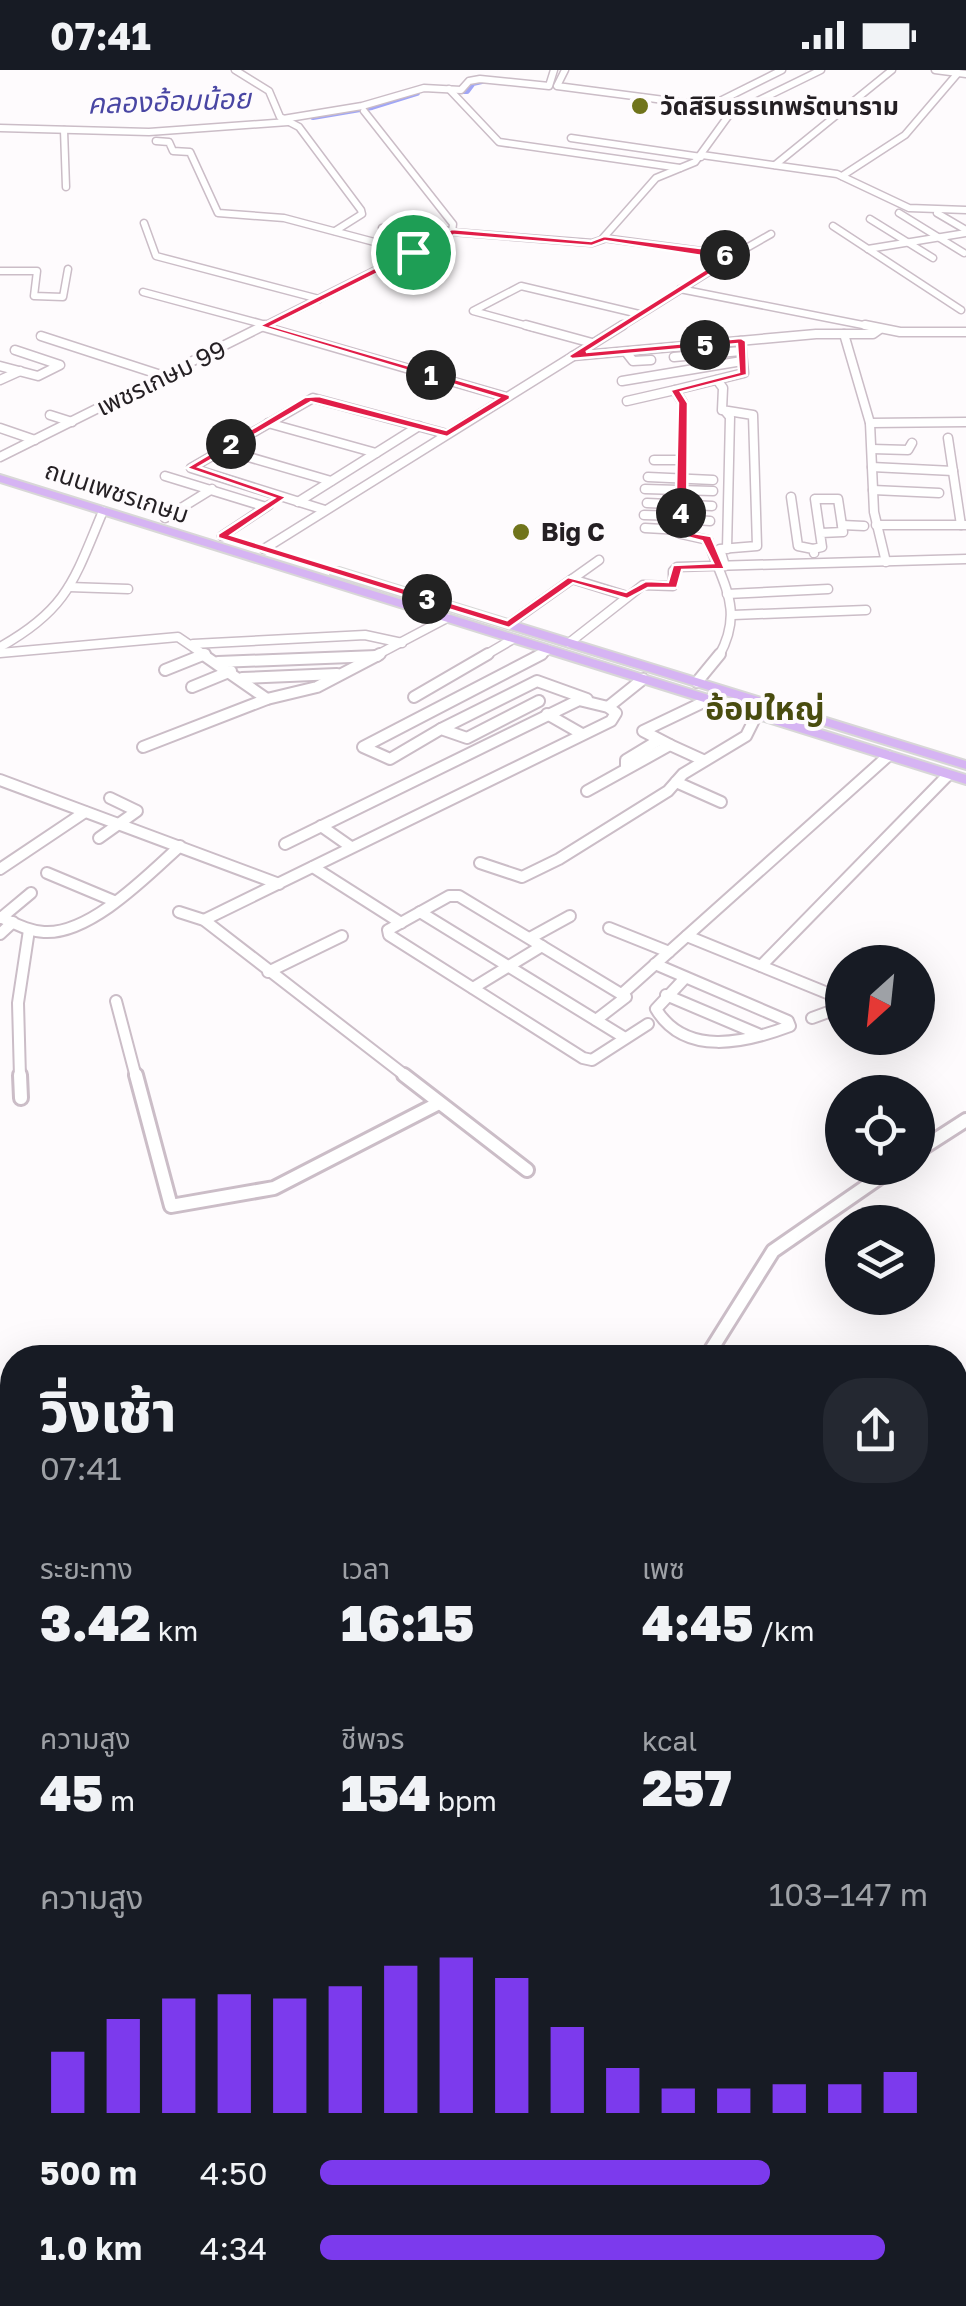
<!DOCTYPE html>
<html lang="th">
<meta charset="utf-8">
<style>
:root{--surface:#171b24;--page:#242831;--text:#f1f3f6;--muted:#9ea1a6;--accent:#7c3aed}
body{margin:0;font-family:"Golos Text","Noto Sans Thai",sans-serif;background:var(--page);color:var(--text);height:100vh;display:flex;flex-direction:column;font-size:38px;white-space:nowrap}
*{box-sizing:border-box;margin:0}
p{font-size:32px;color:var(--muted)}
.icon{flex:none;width:55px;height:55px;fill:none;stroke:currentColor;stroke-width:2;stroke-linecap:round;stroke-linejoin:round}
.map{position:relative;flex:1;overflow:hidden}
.drawer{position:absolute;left:0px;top:1275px;width:968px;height:962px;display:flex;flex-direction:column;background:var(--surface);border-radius:40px 40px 0 0;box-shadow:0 10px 40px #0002}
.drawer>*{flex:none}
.needle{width:65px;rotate:207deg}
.buttons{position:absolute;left:825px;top:875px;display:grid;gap:20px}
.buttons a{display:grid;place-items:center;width:110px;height:110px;border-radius:50%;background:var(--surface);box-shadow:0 10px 40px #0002;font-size:50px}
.pin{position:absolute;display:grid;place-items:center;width:85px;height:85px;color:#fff;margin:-42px;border:5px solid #fff;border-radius:50%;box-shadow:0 2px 10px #0007}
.km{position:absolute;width:50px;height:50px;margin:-25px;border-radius:50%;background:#222;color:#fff;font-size:28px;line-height:50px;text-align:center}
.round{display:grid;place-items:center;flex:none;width:105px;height:105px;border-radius:40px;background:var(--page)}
.overview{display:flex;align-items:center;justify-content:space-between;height:170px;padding:0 40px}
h1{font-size:55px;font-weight:800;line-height:75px}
.metrics{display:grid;grid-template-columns:repeat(3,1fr);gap:15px;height:170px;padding:10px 40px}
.metrics div{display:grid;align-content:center}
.metrics b{font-size:50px;font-weight:800}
.metrics small{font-size:28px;font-weight:400}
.metrics p{font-size:28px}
.chart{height:280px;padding:20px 40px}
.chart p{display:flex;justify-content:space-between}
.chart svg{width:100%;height:180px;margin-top:10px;stroke:var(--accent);stroke-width:6}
ul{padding:0 40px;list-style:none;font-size:32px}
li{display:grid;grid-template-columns:160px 120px 1fr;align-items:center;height:75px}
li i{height:25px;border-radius:12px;background:var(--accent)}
.status{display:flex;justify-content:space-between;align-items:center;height:70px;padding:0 50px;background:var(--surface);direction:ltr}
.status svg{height:28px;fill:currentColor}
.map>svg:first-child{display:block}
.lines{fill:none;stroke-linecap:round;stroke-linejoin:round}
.canal{stroke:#a0a6f6;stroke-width:6}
.minor-far4-casing{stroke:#cbbdc7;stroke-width:9}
.minor-far3-casing{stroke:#cbbdc7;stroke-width:11}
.minor-far2-casing{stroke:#cbbdc7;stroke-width:14}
.minor-far1-casing{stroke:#cbbdc7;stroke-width:18}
.minor-casing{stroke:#cbbdc7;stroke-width:20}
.primary-casing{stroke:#d8d7d7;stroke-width:4}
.minor-far4{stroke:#fff;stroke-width:6}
.minor-far3{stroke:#fff;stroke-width:8}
.minor-far2{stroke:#fff;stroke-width:10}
.minor-far1{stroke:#fff;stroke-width:12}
.minor{stroke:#fff;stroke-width:15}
.primary{fill:#d6b4f3;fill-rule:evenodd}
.route{fill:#e11d48;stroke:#fff;stroke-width:2.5;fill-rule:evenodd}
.poi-dot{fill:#70741b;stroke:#fefbfd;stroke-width:4}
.labels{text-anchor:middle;stroke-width:8;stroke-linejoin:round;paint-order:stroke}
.far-poi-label{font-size:25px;font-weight:bold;fill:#241f23;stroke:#fefbfd;text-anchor:start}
.far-street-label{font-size:25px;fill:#241f23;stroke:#fefbfd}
.far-water-label{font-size:28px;font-style:italic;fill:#4946a3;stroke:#fefbfd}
.far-district-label{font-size:32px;font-weight:bold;fill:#494c0f;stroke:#fefbfd}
</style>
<div class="status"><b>07:41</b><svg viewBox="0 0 49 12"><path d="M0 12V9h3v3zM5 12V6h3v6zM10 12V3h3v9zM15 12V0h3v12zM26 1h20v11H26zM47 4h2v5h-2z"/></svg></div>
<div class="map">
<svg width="966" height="2236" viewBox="0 0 966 2236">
<rect width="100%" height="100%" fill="#fefbfd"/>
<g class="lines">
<g class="canal">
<polyline points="450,21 467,21 473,13 486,10"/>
<polyline points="313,47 372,37 417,23"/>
</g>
<defs>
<g id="minor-far4">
<polyline points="235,0 269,21 280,47 299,57 361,140 362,144 335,161"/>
<polyline points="565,0 557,16 710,36 782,0"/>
<polyline points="935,0 966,4"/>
<polyline points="449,19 499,72 680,98"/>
<polyline points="283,49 362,36 424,18 461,20 469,11 480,9 549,16 554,0"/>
<polyline points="0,58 149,62 288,52"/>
<polyline points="64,60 66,117"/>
<polyline points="571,68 701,87"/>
<polyline points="156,71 169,72 173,81 190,82 218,143 284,148 412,182"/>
<polyline points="702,85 837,104 909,138 966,140"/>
<polyline points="775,95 892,0"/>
<polyline points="842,106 905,65 958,3"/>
<polyline points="899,143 964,183"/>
<polyline points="937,143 966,160"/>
<polyline points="870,149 933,188"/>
<polyline points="144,153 156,186 319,229"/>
<polyline points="833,156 961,240"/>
<polyline points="382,158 453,161"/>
<polyline points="452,162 592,173 604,169"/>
<polyline points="868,179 966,163"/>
<polyline points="729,188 771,164"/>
<polyline points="0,201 37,201 34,226 63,227 68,199"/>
<polyline points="680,219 878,258"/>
<polyline points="143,222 266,255"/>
<polyline points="260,258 452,162 453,154 364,41"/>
<polyline points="535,258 473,241 521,216 639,244"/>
<polyline points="619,258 728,190 716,183 603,168 656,108 695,92 729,45 821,0"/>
</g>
<g id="minor-far3">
<polyline points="526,255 592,273"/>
<polyline points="865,255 900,262 966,262"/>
<polyline points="264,257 506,327"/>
<polyline points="844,264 870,353 874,442 886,492"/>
<polyline points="41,266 164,306"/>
<polyline points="626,282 633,291 651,290"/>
<polyline points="573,286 816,264 873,264 880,259"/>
<polyline points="674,287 741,281"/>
<polyline points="0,296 38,306 60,295 15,280"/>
<polyline points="0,310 20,301"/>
<polyline points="717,310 723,318 722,340 753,345 757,476 720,479 725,496"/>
<polyline points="622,311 742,291"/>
<polyline points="627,331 675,320"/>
<polyline points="725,341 730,347 727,479"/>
<polyline points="50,345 72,352"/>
<polyline points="268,353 376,383"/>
<polyline points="870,353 966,352"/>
<polyline points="0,358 35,370"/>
<polyline points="948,368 961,455"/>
<polyline points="221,379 331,411"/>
<polyline points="872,379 908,380 912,373"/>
<polyline points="0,387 265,255"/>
<polyline points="654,390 682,390"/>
<polyline points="872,397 953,401"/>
<polyline points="165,406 266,437"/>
<polyline points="648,407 713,410"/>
<polyline points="645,419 713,421"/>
<polyline points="873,420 939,423"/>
<polyline points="791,427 798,476 813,479 814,483"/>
<polyline points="298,432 419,356"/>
<polyline points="647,433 712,436"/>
<polyline points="325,440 191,398 313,328 447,364"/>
<polyline points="644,445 681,446"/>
<polyline points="165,448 212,419"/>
<polyline points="682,449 710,451"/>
<polyline points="842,455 864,456"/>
<polyline points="876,455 966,455"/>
<polyline points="645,458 681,460"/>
<polyline points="222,466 269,435"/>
<polyline points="264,479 623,255"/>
<polyline points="813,479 822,477 815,429 838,429 843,462 821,463"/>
<polyline points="572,509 627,526"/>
<polyline points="69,517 128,519"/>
<polyline points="727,524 828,519"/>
<polyline points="733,545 866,540"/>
<polyline points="509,554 599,490"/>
<polyline points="569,573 643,515 673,516 673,501 677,497 966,489"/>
<polyline points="193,574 365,565 402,573"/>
<path d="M0,577C68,539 74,510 103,441"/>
<polyline points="0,583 178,567 206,586"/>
<polyline points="199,586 205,584"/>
<polyline points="370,586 377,586"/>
<polyline points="375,586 447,548"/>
<polyline points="484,586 513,569"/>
<polyline points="537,586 549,580"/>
<path d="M719,586C745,539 722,514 708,470L681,464L683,333L675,320L744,303L741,271"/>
</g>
<g id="minor-far2">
<polyline points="202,584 267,629"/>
<polyline points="218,592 377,586"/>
<polyline points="165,600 205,584"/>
<polyline points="242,608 337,604"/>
<polyline points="697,612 720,584"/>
<polyline points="192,617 231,601"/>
<polyline points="414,627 488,584"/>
<polyline points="539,631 467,668 441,659 390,689 363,677 542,584"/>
<polyline points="608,637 643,609"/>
<polyline points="547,644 582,664"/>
<polyline points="441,659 537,611 587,629"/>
<polyline points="670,675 643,661 710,629"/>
<polyline points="143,677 267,629 317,617 380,584"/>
<polyline points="626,697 626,690 659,670"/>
<polyline points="0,710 279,814"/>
<polyline points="676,712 721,732"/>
<polyline points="587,721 670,675 703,690"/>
<polyline points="321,756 351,777"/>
<polyline points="99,768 137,741 110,728"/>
<polyline points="480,793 522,807 559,789 668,721 683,704 746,666 757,644"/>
<polyline points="313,797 401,853"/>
<polyline points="0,799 85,742"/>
<polyline points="47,803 114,831"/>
<polyline points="179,842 204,850 407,1007"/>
<polyline points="420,842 625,968"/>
<path d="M0,847C14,853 28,861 44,862C90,865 148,805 180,776"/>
<polyline points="1,848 31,823"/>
<polyline points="204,850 611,651 616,643 608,637 579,630 285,774"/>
<polyline points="609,858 669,882"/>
<polyline points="0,864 13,852"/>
<polyline points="687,866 842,929"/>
<polyline points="530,868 570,846"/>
<path d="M655,894L788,951L790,956C745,973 685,987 656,939L685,908"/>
<polyline points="761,896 948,705"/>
<polyline points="268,902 342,866"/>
<polyline points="473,918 542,876"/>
<polyline points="623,923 888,686"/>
<polyline points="666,925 758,964"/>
<polyline points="116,931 136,1007"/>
<polyline points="812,948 842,937"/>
<polyline points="596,950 626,927 459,826 449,826 388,860 389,865 583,988 592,990 648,954"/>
<polyline points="20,1007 18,933 29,860"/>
</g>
<g id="minor-far1">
<polyline points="20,1005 21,1028"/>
<polyline points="136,1005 171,1136 274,1118 439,1033"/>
<polyline points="404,1005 527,1100"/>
<polyline points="918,1081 966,1050"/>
<polyline points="706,1288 773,1181 893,1098"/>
</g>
<g id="minor">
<polyline points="0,1668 12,1680"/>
<polyline points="0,1729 12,1720"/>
<polyline points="0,1850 12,1859"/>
<polyline points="0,1889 12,1879"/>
<polyline points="0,1994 12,2004"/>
<polyline points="0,2088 12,2097"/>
<polyline points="0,2135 12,2120"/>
</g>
<g id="primary">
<polygon points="0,405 966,705 966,714 0,412"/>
<polygon points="331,498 339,498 966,691 966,699 331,504"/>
</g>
</defs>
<use href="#minor-far4" class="minor-far4-casing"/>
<use href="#minor-far3" class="minor-far3-casing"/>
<use href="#minor-far2" class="minor-far2-casing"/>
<use href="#minor-far1" class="minor-far1-casing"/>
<use href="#minor" class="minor-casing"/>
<use href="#primary" class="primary-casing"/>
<use href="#minor-far4" class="minor-far4"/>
<use href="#minor-far3" class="minor-far3"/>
<use href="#minor-far2" class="minor-far2"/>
<use href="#minor-far1" class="minor-far1"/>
<use href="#minor" class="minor"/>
<use href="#primary" class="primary"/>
</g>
<path class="route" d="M452,159L591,171L604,166L716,180L732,186V190L586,282L741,268L746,271L747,305L681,322L688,333L687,462L711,466L725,499L682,500L677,518H648L627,529L573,513L509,558L218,468V464L274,428L186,398L305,327L319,326L446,360L498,328L259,256ZM454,165L592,176L605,171L722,189L568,286L572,289L737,274L739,302L670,320L678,333L675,464L702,471L713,493L673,495L668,512L646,511L626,522L568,507L507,550L231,465L287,427L199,397L311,332L447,367L510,329V325L272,256Z"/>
<g class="poi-dot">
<circle cx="640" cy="36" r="10"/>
<circle cx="521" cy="462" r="10"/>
</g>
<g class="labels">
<g class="far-poi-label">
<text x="660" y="45">วัดสิรินธรเทพรัตนาราม</text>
<text x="541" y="471">Big C</text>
</g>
<g class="far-street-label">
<text transform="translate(161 308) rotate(-26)" y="9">เพชรเกษม 99</text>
<text transform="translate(117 422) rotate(18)" y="9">ถนนเพชรเกษม</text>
</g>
<g class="far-water-label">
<text transform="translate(169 31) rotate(-2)" y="10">คลองอ้อมน้อย</text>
</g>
<g class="far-district-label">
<text x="765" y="650">อ้อมใหญ่</text>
</g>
</g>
</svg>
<div class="buttons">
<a><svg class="needle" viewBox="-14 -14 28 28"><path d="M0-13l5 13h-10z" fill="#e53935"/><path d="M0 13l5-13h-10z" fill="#9ea1a6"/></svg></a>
<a><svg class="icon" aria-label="locate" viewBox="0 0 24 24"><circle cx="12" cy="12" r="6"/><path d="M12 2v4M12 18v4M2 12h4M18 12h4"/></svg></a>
<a><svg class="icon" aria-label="layers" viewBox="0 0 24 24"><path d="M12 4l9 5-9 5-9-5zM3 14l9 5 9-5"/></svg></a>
</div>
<div class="pin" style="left:413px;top:182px;background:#1e9e55"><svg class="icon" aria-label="arrive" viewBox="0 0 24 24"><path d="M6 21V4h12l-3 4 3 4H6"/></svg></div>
<b class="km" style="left:431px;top:305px">1</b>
<b class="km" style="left:231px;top:374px">2</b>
<b class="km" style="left:427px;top:529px">3</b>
<b class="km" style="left:681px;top:443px">4</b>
<b class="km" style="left:705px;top:275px">5</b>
<b class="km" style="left:725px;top:185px">6</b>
<section class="drawer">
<div class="overview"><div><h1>วิ่งเช้า</h1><p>07:41</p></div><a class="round"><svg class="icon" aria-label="share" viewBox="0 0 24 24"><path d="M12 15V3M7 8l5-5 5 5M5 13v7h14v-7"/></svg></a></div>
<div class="metrics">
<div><p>ระยะทาง</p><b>3.42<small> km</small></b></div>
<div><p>เวลา</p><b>16:15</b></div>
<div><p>เพซ</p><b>4:45<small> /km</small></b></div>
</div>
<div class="metrics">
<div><p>ความสูง</p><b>45<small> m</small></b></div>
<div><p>ชีพจร</p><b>154<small> bpm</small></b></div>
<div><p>kcal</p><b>257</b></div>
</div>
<div class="chart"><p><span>ความสูง</span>103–147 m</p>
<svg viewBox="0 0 160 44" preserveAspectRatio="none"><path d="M5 44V29M15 44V21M25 44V16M35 44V15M45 44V16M55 44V13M65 44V8M75 44V6M85 44V11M95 44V23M105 44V33M115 44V38M125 44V38M135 44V37M145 44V37M155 44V34"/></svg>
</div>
<ul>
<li><b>500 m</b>4:50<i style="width:74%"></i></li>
<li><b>1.0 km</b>4:34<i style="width:93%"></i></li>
</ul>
</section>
</div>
